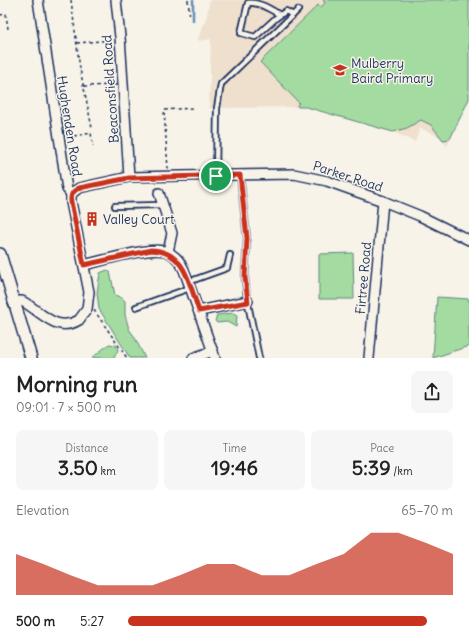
<!DOCTYPE html>
<meta charset="utf-8">
<style>
:root{--surface:#fff;--page:#f6f6f6;--text:#222;--muted:#767676;--accent:#c8321e}
body{margin:0;font-family:Delius,sans-serif;background:var(--page);color:var(--text);height:100vh;display:flex;flex-direction:column;font-size:15px;white-space:nowrap}
*{box-sizing:border-box;margin:0}
p{font-size:13px;color:var(--muted)}
.icon{flex:none;width:22px;height:22px;fill:none;stroke:currentColor;stroke-width:2;stroke-linecap:round;stroke-linejoin:round}
.map{position:relative;height:358px;overflow:hidden}
.side{display:flex;flex-direction:column;background:var(--surface);flex:1}
.side>*{flex:none}
.pin{position:absolute;display:grid;place-items:center;width:34px;height:34px;color:#fff;margin:-17px;border:2px solid #fff;border-radius:50%;box-shadow:0 1px 4px #0007}
.round{display:grid;place-items:center;flex:none;width:42px;height:42px;border-radius:8px;background:var(--page)}
.head{display:flex;align-items:center;justify-content:space-between;height:68px;padding:0 16px}
h1{font-size:22px;font-weight:700;line-height:30px}
.stats{display:grid;grid-template-columns:repeat(3,1fr);gap:6px;height:68px;padding:4px 16px}
.stats div{display:grid;align-content:center;border-radius:8px;background:var(--page);text-align:center}
.stats b{font-size:20px;font-weight:700}
.stats small{font-size:11px;font-weight:400}
.stats p{font-size:11px}
.chart{height:112px;padding:8px 16px}
.chart p{display:flex;justify-content:space-between}
.chart svg{width:100%;height:72px;margin-top:4px;fill:var(--accent);opacity:.7}
ul{padding:0 16px;list-style:none;font-size:13px}
li{display:grid;grid-template-columns:64px 48px 1fr;align-items:center;height:30px}
li i{height:10px;border-radius:5px;background:var(--accent)}
.map>svg:first-child{display:block}
.built{fill:#efdfcd}
.green{fill:#a3dba0;stroke:#5f857f}
.lines{fill:none;stroke-linecap:round;stroke-linejoin:round}
.stream{stroke:#658fb9;stroke-width:2.5}
.service-casing{stroke:#1b2f5e;stroke-width:8}
.minor-casing{stroke:#1b2f5e;stroke-width:12}
.tertiary-casing{stroke:#1b2f5e;stroke-width:14}
.path{stroke:#1b2f5e;stroke-width:1.5;stroke-dasharray:3 3;stroke-linecap:butt}
.service{stroke:#f7f3e8;stroke-width:4.5}
.minor{stroke:#f7f3e8;stroke-width:9}
.tertiary{stroke:#f7f3e8;stroke-width:11}
.route-casing{stroke:#fff;stroke-width:8}
.route{stroke:#c8321e;stroke-width:5}
.labels{text-anchor:middle;stroke-width:3;stroke-linejoin:round;paint-order:stroke}
.poi-label{font-size:13px;fill:#1b2f5e;stroke:#f7f3e8;text-anchor:start}
.street-label{font-size:13px;fill:#1b2f5e;stroke:#f7f3e8}
</style>
<div class="map">
<svg width="469" height="358" viewBox="0 0 469 358">
<rect width="100%" height="100%" fill="#f7f3e8"/>
<filter id="ink" filterUnits="userSpaceOnUse"><feTurbulence type="fractalNoise" baseFrequency=".025" numOctaves="2"/><feDisplacementMap in="SourceGraphic" scale="8" xChannelSelector="R" yChannelSelector="G"/><feConvolveMatrix kernelMatrix="1 2 1 2 8 2 1 2 1" color-interpolation-filters="sRGB"/></filter>
<g filter="url(#ink)">
<polygon class="built" points="210,0 469,0 469,99 447,146 440,137 420,128 415,142 393,132 306,107 209,108 211,39 199,41 198,38 206,19"/>
<g class="green">
<polygon points="323,0 469,0 469,99 450,139 443,140 431,125 421,120 407,128 393,132 306,107 298,107 297,105 299,103 260,62 318,5 321,7 325,3"/>
<polygon points="353,253 354,299 319,299 319,254"/>
<polygon points="107,270 110,272 115,295 122,298 125,301 125,315 129,329 134,336 145,358 130,358 99,309 97,293 100,273"/>
<polygon points="437,297 469,299 469,346 433,358"/>
<polygon points="233,313 237,315 236,327 227,322 217,323 215,321 217,315"/>
<polygon points="109,344 116,345 118,350 114,358 92,358"/>
</g>
<g class="lines">
<polyline class="stream" points="193,0 193,20"/>
<defs>
<g id="service">
<path d="M280,15C272,10 258,1 248,3L241,33L255,37L276,18L286,11L293,15"/>
<polyline points="240,175 247,238 245,277 247,299 259,358"/>
<polyline points="216,176 217,108 221,84 298,10"/>
<polyline points="115,206 162,205"/>
<polyline points="188,282 227,268 230,255"/>
<polyline points="136,307 190,288"/>
</g>
<g id="minor">
<polyline points="116,0 120,37 129,177"/>
<polyline points="159,193 172,233 168,252"/>
<polyline points="71,194 79,188 129,177 294,174 327,181 383,201 420,216 469,240"/>
<path d="M84,265C102,261 152,245 168,252C176,256 181,263 184,270L215,358"/>
<path d="M13,302L22,301C41,311 56,334 79,320L87,309L89,292L71,202V194L67,189L38,0"/>
<polyline points="199,311 248,301"/>
<polyline points="193,358 213,351"/>
<polyline points="369,358 383,201"/>
</g>
<polyline id="tertiary" points="0,254 31,358"/>
</defs>
<use href="#service" class="service-casing"/>
<use href="#minor" class="minor-casing"/>
<use href="#tertiary" class="tertiary-casing"/>
<g class="path">
<polyline points="71,0 80,69 92,128"/>
<polyline points="188,0 190,18"/>
<polyline points="0,15 6,14 8,29"/>
<polyline points="77,43 113,40"/>
<polyline points="84,86 116,85"/>
<polyline points="68,137 91,133 93,146"/>
<polyline points="168,169 164,110 192,108"/>
<polyline points="94,310 127,358"/>
</g>
<use href="#service" class="service"/>
<use href="#minor" class="minor"/>
<use href="#tertiary" class="tertiary"/>
</g>
</g>
<g class="lines" filter="url(#ink)">
<defs>
<path id="route" d="M240,175L247,238L245,277L248,302L199,311C189,284 186,251 151,250L84,265L71,202C70,194 73,191 79,188L129,178Z"/>
</defs>
<use href="#route" class="route-casing"/>
<use href="#route" class="route"/>
</g>
<defs>
<symbol id="school-bare" viewBox="-9 -9 18 18"><path d="M0-5L7-2L0 1L-7-2ZM-4 1L0 2.5L4 1V4Q0 6-4 4Z" fill="#c8321e" stroke="#f7f3e8" stroke-width="2.5" paint-order="stroke"/></symbol>
<symbol id="building-bare" viewBox="-9 -9 18 18"><path d="M-4-6H4V6H1V3H-1V6H-4ZM-2.5-4.3h1.7v1.8h-1.7ZM.8-4.3h1.7v1.8H.8ZM-2.5-1h1.7V.8h-1.7ZM.8-1h1.7V.8H.8Z" fill="#c8321e" stroke="#f7f3e8" stroke-width="2.5" paint-order="stroke"/></symbol>
</defs>
<g fill-rule="evenodd">
<use href="#school-bare" x="330" y="60" width="20" height="20"/>
<use href="#building-bare" x="82" y="209" width="20" height="20"/>
</g>
<g class="labels">
<g class="poi-label">
<text x="351" y="68">Mulberry<tspan x="351" dy="15">Baird Primary</tspan></text>
<text x="103" y="224">Valley Court</text>
</g>
<g class="street-label">
<text transform="translate(110 89) rotate(-94)" y="5">Beaconsfield Road</text>
<text transform="translate(70 126) rotate(81)" y="5">Hughenden Road</text>
<text transform="translate(348 176) rotate(18)" y="5">Parker Road</text>
<text transform="translate(363 278) rotate(-85)" y="5">Firtree Road</text>
</g>
</g>
</svg>
<div class="pin" style="left:216px;top:176px;background:#1e9e55"><svg class="icon" aria-label="arrive" viewBox="0 0 24 24"><path d="M6 21V4h12l-3 4 3 4H6"/></svg></div>
</div>
<section class="side">
<div class="head"><div><h1>Morning run</h1><p>09:01 · 7 × 500 m</p></div><a class="round"><svg class="icon" aria-label="share" viewBox="0 0 24 24"><path d="M12 15V3M7 8l5-5 5 5M5 13v7h14v-7"/></svg></a></div>
<div class="stats">
<div><p>Distance</p><b>3.50<small> km</small></b></div>
<div><p>Time</p><b>19:46</b></div>
<div><p>Pace</p><b>5:39<small> /km</small></b></div>
</div>
<div class="chart"><p><span>Elevation</span>65–70 m</p>
<svg viewBox="0 0 160 44" preserveAspectRatio="none"><path d="M0 44V19L10 25L20 32L30 38L40 38L50 38L60 32L70 25L80 25L90 32L100 32L110 25L120 19L130 6L140 6L150 12L160 19V44z"/></svg>
</div>
<ul>
<li><b>500 m</b>5:27<i style="width:92%"></i></li>
</ul>
</section>
